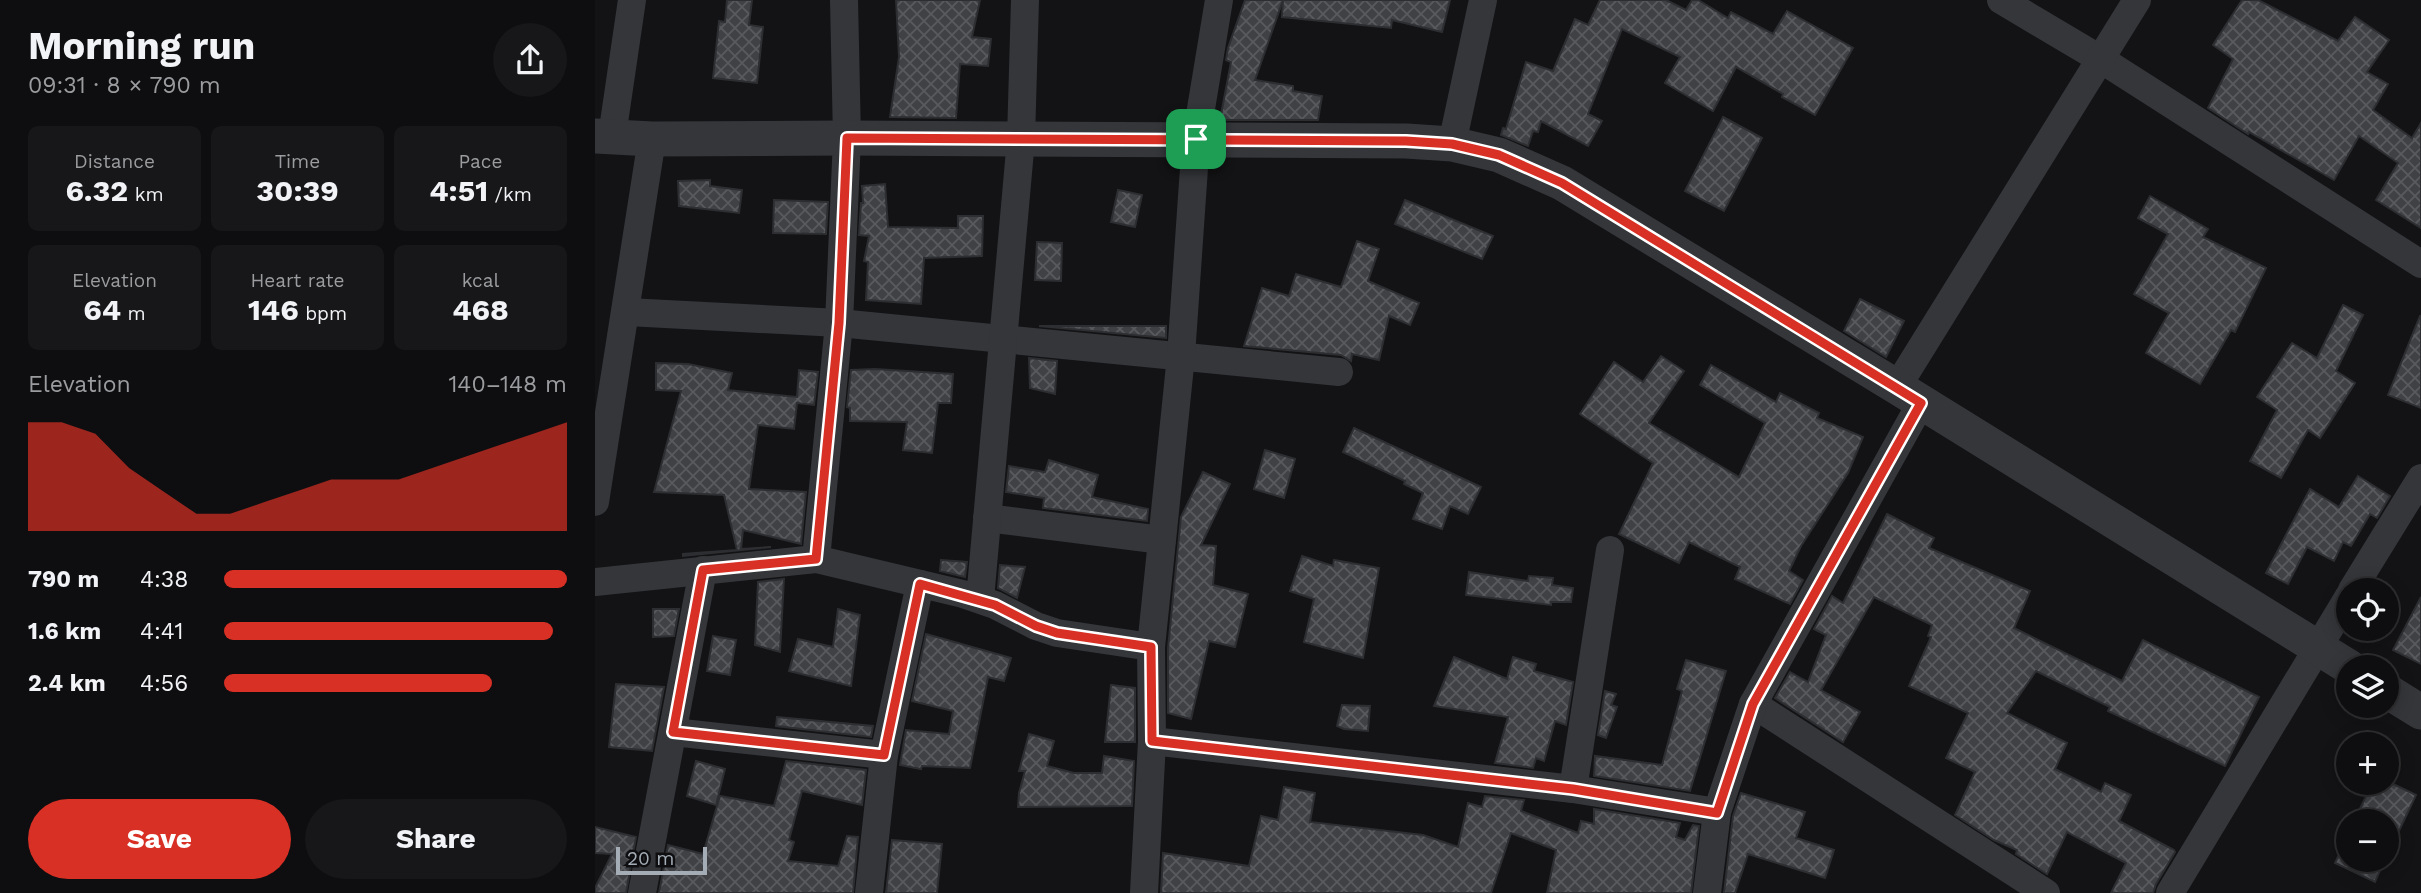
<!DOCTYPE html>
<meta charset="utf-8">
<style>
:root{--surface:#0e0e10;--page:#171719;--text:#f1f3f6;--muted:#9b9c9f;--line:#2e2e30;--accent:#d93025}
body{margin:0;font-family:"Work Sans",sans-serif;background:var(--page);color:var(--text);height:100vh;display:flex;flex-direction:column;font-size:26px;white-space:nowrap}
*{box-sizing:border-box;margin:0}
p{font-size:23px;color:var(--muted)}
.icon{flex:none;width:38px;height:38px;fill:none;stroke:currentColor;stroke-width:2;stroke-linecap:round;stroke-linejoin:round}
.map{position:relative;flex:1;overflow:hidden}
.side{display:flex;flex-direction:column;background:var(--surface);width:595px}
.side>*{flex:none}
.buttons{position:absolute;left:1741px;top:578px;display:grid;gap:14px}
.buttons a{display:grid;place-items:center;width:63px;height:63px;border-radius:50%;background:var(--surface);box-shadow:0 4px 18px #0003,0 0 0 2px var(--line);font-size:35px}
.scale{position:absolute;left:21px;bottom:18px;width:91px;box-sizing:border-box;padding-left:7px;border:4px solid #a4adb6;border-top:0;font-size:19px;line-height:24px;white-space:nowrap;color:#a4adb6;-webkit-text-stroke:5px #0e0e10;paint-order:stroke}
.pin{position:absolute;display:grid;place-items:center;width:60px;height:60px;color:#fff;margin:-30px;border-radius:14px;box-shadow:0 4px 10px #0006}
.round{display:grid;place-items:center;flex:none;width:74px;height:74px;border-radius:37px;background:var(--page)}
.overview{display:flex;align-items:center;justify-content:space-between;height:119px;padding:0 28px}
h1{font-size:38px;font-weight:700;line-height:52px}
.figures{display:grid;grid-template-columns:repeat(3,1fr);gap:10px;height:119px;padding:7px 28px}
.figures div{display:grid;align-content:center;border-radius:10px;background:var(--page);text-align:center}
.figures b{font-size:30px;font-weight:700}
.figures small{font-size:19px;font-weight:400}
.figures p{font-size:19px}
.chart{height:196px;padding:14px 28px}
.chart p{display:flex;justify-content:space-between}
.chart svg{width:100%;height:126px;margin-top:7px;fill:var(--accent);opacity:.7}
.primary-button{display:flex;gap:14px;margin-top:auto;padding:14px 28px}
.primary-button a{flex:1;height:80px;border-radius:42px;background:var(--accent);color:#fff;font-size:28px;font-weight:700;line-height:80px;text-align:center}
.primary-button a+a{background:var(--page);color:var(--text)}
ul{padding:0 28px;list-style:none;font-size:23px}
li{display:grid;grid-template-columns:112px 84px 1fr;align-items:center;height:52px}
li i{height:18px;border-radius:9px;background:var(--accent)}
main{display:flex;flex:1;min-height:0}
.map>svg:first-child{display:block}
.building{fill:url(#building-cross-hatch);stroke:#2d2e31;stroke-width:2}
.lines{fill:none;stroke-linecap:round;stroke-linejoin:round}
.minor{stroke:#34363a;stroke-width:28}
.tertiary{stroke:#34363a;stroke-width:35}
.route-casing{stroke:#fff;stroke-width:14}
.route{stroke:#d93025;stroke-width:9}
</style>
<main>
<section class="side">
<div class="overview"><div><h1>Morning run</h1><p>09:31 · 8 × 790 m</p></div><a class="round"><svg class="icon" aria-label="share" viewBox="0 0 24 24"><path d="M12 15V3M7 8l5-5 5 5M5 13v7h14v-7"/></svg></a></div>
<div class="figures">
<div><p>Distance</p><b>6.32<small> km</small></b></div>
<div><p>Time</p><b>30:39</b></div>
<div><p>Pace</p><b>4:51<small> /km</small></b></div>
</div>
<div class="figures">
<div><p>Elevation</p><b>64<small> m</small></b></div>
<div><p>Heart rate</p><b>146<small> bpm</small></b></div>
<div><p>kcal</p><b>468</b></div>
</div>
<div class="chart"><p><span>Elevation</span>140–148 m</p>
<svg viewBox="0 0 160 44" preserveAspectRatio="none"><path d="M0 44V6L10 6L20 10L30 22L40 30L50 38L60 38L70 34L80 30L90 26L100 26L110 26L120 22L130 18L140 14L150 10L160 6V44z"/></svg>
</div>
<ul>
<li><b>790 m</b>4:38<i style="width:100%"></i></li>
<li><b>1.6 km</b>4:41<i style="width:96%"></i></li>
<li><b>2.4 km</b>4:56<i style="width:78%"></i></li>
</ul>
<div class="primary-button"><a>Save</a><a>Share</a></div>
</section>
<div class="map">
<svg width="1826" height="893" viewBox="0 0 1826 893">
<defs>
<pattern id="building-cross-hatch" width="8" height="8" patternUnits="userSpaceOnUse" patternTransform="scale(1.75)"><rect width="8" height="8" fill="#3f4145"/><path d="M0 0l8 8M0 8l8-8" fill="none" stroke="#585a5e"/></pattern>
</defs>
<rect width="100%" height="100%" fill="#131315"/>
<g class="building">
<polygon points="132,0 157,0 154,25 168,27 162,83 118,78 124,21 130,22"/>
<polygon points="301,0 385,0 377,37 396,39 393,66 365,64 361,118 295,117 304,57"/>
<polygon points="650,0 688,0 660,80 698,86 698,91 727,96 723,120 625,120 636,62 631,60 633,48"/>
<polygon points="688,0 855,0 847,32 797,20 796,28 687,17"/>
<polygon points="1005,0 1071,0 1091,10 1097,0 1103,0 1133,18 1136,12 1178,34 1192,11 1258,48 1220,115 1187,97 1188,94 1141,67 1118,111 1070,83 1085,57 1027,29 993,114 1007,121 993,146 946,121 943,132 938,131 933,146 906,135 908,128 911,129 931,62 958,71 980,19 993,25"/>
<polygon points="1647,0 1663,0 1743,41 1760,17 1794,40 1772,72 1793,84 1778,110 1817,138 1826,123 1826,228 1781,200 1803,163 1764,136 1739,180 1654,132 1653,134 1613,108 1638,59 1618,45"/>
<polygon points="1128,117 1167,138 1129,211 1090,191"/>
<polygon points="115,180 115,186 147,190 144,213 84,206 83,181"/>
<polygon points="290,184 293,227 363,228 363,216 388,216 387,256 329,258 326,304 271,300 273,262 269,261 274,236 264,235 266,203 268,203 267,186"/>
<polygon points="523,190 547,195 540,227 516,222"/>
<polygon points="1555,196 1613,229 1608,237 1671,268 1640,332 1636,330 1605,384 1551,353 1574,313 1539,294 1573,234 1543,218"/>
<polygon points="179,200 233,202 231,234 178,233"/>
<polygon points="810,200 898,236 887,259 800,224"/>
<polygon points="762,241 784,249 773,281 824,303 815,325 794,316 784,360 757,354 756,361 746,355 649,346 667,288 694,296 701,274 746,287"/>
<polygon points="442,242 467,243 466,281 440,280"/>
<polygon points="1265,299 1309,321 1291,357 1249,331"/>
<polygon points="1748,305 1768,315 1741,371 1760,383 1725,438 1713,430 1686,478 1655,461 1682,410 1662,397 1697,343 1722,358"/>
<polygon points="1825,316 1826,316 1826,408 1793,395"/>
<polygon points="444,326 571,326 571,338"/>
<polygon points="1066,356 1089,371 1054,423 1144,477 1170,423 1105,385 1116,365 1181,402 1185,393 1224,413 1222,418 1268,437 1253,473 1206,546 1194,571 1208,580 1195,604 1140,579 1145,567 1094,542 1084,563 1024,534 1058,463 985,414 1019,362 1048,382"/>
<polygon points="434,358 462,361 460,394 435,388"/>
<polygon points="61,363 93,364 137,373 133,390 202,397 204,370 223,372 219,405 202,403 199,429 163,425 154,489 211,492 206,544 148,530 146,549 176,547 88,556 88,554 142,550 129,495 59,492 86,391 61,390"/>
<polygon points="280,369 358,374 356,403 343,403 337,453 308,450 312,422 255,421 255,408 252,407 256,370"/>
<polygon points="759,428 886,487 873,514 855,506 847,529 818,519 828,493 809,484 810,481 748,452"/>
<polygon points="670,450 700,459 689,498 659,489"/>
<polygon points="454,460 503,475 497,497 553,509 552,521 448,508 449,498 411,492 414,466 450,472"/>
<polygon points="608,472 635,484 606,545 621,546 618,585 653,594 640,647 614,641 596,719 573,713 573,648 586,517"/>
<polygon points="1763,476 1795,496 1782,518 1775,514 1756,546 1748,542 1739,561 1712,547 1693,584 1671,573 1715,489 1744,507"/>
<polygon points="1292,514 1339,538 1334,548 1435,591 1419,628 1527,681 1548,640 1664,697 1630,766 1513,711 1515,707 1441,671 1412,713 1472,743 1460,769 1506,792 1510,783 1536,795 1524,821 1579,850 1580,852 1561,884 1558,893 1516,893 1531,863 1472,832 1452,874 1421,854 1422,850 1399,840 1360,815 1380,772 1351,758 1373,713 1314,686 1336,637 1333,636 1337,625 1279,597 1226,690 1265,712 1248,742 1180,698 1195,672 1213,682 1231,635 1219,629 1237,596 1248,603"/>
<polygon points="707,556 738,566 739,560 784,568 768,658 709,642 719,599 695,591"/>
<polygon points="346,560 372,562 370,577 345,571"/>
<polygon points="405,565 430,567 422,598 403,588"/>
<polygon points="874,572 933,581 934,576 958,578 957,585 978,588 976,602 956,602 956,605 871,595"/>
<polygon points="189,579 185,652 160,645 163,582"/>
<polygon points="1826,597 1826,664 1798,650"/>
<polygon points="58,609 84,609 79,636 58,637"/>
<polygon points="243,609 265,615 256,686 194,671 203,639 238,647"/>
<polygon points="331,634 416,658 409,681 393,677 375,768 327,766 326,769 305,765 311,730 354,734 358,711 317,701"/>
<polygon points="118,636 141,640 135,675 112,671"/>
<polygon points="859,657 912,679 918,657 941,664 939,671 978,682 971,725 960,721 949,761 941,758 938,768 900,763 913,717 839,706"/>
<polygon points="1091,660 1131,671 1095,791 999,776 1000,756 1067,765 1087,691 1082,689"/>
<polygon points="21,684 69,687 57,751 14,747"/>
<polygon points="516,685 540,688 540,742 510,742"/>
<polygon points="1010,691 1021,694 1016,705 1022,707 1011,738 1003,735"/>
<polygon points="747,705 775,706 773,731 749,729 742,726"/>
<polygon points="182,717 278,726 276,737 181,726"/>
<polygon points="434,734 459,741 452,766 479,773 507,773 509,756 539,761 537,806 423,807 424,793 430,771 424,771"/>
<polygon points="101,761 130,769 121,805 92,796"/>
<polygon points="191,761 271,770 267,805 207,791 194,840 199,842 193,861 243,866 252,836 263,837 258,893 64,893 73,845 108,854 125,796 179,806"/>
<polygon points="1792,781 1821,795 1792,856 1792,821 1759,821 1778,782"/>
<polygon points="689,787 720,793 715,822 828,835 863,847 873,803 887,807 890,796 929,800 926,811 983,833 986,821 999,824 999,809 1085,823 1081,837 1090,840 1098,825 1104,826 1096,893 952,893 961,850 916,833 896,893 566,893 568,853 654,866 666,816 683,820"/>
<polygon points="1146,793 1210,812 1201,838 1239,850 1230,878 1153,854 1140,893 1129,893 1138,816"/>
<polygon points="0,827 41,837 31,893 0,893 0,888 17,854 0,853"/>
<polygon points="1754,833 1754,859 1790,859 1780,882 1740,863"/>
<polygon points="297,840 347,844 342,893 291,893"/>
</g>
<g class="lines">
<g class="minor">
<polyline points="1406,0 1507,60 1826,264"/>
<polyline points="17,136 37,0"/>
<polyline points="857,144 888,0"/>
<polyline points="32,312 244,323 744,372"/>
<polyline points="1302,387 1542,0"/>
<polyline points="0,502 57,139"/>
<polyline points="392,518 567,540"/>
<polyline points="221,559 244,323 252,138 249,0"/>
<polyline points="0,582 221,559 368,594 400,605 441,626 462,633 556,647"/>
<polyline points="1757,590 1826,478"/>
<polyline points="385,599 426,139 430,0"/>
<polyline points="1158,704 1451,893"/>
<polyline points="78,732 289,755"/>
<polyline points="557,741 978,789 1122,812"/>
<polyline points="978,789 1015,550"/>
<polyline points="47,893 108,570"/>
<polyline points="274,893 289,755 325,584"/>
<polyline points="549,893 557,741 556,647 586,356 601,139 624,0"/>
<polyline points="1112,893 1122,812 1158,704 1326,403"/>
<polyline points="1575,893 1754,596"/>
</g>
<g class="tertiary">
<polyline points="0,136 57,139 252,138 811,141 857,144 904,155 967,183 1302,387 1754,667"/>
<polyline points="1792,691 1826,712"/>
</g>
</g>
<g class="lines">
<defs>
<polygon id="route" points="252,138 811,141 857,144 904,155 967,183 1326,403 1158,704 1122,813 978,789 557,741 556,647 462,633 441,626 400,605 325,584 289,755 78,732 108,570 221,559 244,323"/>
</defs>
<use href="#route" class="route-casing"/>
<use href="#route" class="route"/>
</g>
</svg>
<div class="buttons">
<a><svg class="icon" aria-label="locate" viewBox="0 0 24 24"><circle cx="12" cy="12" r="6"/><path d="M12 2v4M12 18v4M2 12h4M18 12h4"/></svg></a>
<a><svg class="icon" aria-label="layers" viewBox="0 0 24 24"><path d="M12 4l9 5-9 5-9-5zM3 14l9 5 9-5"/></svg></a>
<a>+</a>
<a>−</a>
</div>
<div class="scale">20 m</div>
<div class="pin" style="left:601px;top:139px;background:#1e9e55"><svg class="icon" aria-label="arrive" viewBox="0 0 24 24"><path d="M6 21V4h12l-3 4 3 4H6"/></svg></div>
</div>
</main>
